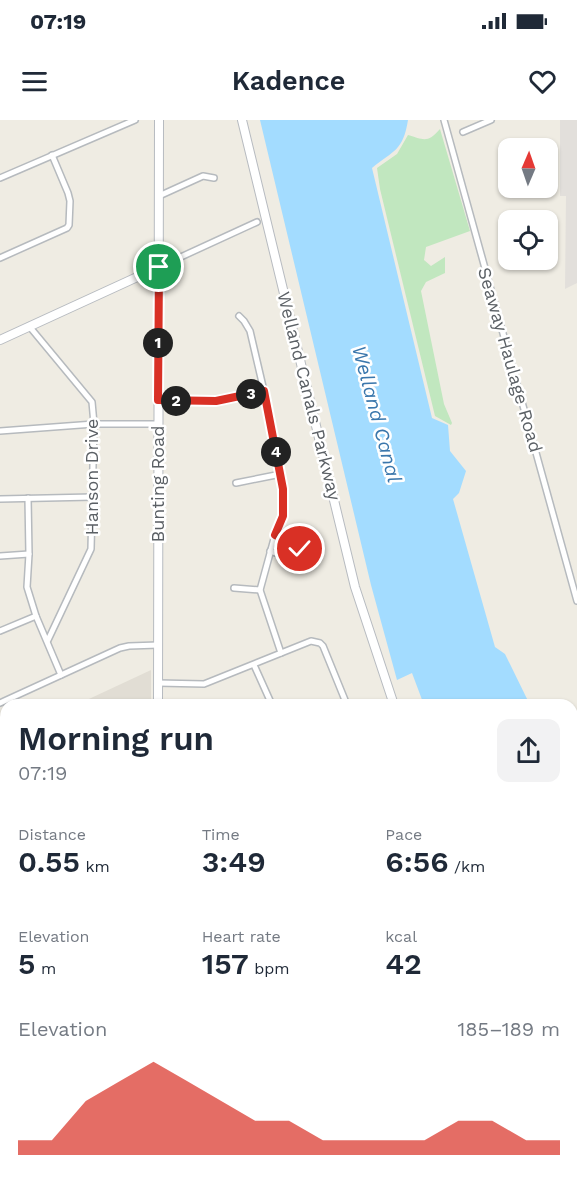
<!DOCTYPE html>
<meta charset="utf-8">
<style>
:root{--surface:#fff;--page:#f2f2f3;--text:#1f2937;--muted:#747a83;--accent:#d93025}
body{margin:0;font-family:"Work Sans",sans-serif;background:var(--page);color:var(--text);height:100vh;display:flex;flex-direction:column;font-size:22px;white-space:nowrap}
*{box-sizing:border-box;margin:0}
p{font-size:20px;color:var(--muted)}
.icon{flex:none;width:33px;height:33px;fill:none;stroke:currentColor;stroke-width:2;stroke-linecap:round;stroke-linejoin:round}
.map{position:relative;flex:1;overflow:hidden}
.side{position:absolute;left:0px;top:579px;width:578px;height:486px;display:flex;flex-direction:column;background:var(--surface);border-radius:18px 18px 0 0;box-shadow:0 2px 4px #0004}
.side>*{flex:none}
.needle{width:39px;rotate:2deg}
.tools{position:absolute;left:498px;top:18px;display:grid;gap:12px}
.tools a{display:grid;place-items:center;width:60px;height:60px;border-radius:12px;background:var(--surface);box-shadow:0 2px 4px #0004;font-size:30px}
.pin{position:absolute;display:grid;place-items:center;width:51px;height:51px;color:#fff;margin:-26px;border:3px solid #fff;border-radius:50%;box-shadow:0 2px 6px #0007}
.km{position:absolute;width:30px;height:30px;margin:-15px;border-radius:50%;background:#222;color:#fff;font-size:16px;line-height:30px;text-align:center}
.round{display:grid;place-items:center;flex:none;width:63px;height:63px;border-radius:12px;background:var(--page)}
.overview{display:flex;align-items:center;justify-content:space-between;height:102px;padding:0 18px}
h1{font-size:33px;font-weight:600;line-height:45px}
.figures{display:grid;grid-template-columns:repeat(3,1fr);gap:9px;height:102px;padding:6px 18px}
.figures div{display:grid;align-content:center}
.figures b{font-size:30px;font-weight:600}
.figures small{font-size:16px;font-weight:400}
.figures p{font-size:16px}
.chart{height:168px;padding:12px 18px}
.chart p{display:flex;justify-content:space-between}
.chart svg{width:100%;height:108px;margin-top:6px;fill:var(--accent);opacity:.7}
.status{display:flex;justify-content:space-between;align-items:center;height:42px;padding:0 30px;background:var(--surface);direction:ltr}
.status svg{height:16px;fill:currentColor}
header{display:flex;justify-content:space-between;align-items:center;height:78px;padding:0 18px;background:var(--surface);font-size:27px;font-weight:600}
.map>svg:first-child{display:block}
.industrial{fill:#e2dfdb}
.education{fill:#e1ddd4}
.green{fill:#c1e7bf}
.water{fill:#a3dcff}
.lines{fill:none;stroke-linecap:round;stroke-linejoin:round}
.street-casing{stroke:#b6babe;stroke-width:8}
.secondary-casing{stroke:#b7bbc0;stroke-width:10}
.street{stroke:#fff;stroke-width:5}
.secondary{stroke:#fff;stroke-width:8}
.route-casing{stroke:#fff;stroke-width:12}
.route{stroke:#d93025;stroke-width:8}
.labels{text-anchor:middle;stroke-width:5;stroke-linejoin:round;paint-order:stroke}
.street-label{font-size:18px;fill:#5b6065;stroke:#fff}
.water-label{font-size:20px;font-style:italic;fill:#3a77ac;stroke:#fff}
</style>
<div class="status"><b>07:19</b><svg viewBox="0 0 49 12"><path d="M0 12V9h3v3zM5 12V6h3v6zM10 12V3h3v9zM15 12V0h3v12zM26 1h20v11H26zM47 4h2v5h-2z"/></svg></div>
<header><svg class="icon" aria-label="menu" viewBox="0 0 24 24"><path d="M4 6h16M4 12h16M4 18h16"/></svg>Kadence<svg class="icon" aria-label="heart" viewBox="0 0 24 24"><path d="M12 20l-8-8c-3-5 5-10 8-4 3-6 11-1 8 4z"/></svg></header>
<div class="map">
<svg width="577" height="1065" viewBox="0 0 577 1065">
<rect width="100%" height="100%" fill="#efece3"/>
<polygon class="industrial" points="560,0 577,0 577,163 565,169 566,76 560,76"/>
<polygon class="education" points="151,550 151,585 76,585"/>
<g class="green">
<path d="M440,9L470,111L426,127L424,140L431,146L445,137V153L426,162L421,171L444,284L452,303L451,305L435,296L380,69L377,48L397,34L408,15C424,20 428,23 440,9Z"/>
<polygon points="6,617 6,699 0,702 0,620"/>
</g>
<g class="water">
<path d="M260,0H408C403,31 394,30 372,48L432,298L448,305L450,331L466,351L459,373L453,379L495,527L505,534L530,585H424L412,553L397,560L371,465Z"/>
<polygon points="572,689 577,703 577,948 572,937"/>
</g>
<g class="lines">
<defs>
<g id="street">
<polyline points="444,0 577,481"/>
<polyline points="463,12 491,0"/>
<polyline points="0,58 135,0"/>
<polyline points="159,76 203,56 214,58"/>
<polyline points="0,138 67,108 69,105 70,81 68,73 52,35"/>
<polyline points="159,147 257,102"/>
<polyline points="239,196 244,201 250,211 264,271 283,369 283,396 275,415 260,470 281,533"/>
<polyline points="29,206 92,282 94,304 91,429 48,520"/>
<polyline points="158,280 216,281 264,271"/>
<polyline points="0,311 94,304 158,304"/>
<polyline points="236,363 281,354"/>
<polyline points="28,378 29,434 27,467 36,496 61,555"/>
<polyline points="0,379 93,377"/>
<path d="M270,431L297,441H299C301,436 301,431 298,427L275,415"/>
<polyline points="0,436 29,434"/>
<polyline points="234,468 260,470"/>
<polyline points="0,511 36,496"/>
<polyline points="254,545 272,585"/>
<polyline points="158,563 204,564 311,521 320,523 323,526 347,585"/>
<polyline points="0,583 120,528 129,526 158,525"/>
<polyline points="0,740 6,738"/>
<polyline points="0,940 6,938"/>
<polyline points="96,1059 96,1065"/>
<polyline points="423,1059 423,1065"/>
<polyline points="505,1059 505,1065"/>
<polyline points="36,1065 36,1059"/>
<polyline points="243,1065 247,1059"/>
</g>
<g id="secondary">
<polyline points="242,0 355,467 394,585"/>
<polyline points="0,220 159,147"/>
<polyline points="158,585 159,0"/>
<polyline points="0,1023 6,1020"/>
<polyline points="572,1044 577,1058"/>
<polyline points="157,1065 157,1059"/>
</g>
</defs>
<use href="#street" class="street-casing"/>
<use href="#secondary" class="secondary-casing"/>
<use href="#street" class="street"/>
<use href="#secondary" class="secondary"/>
</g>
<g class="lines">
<defs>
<polyline id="route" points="159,147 158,280 216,281 264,271 283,369 283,396 275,415 298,427 300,429"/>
</defs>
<use href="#route" class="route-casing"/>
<use href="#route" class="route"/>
</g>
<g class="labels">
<g class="street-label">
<text transform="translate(510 240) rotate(74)" y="6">Seaway Haulage Road</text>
<text transform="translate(309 276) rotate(76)" y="6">Welland Canals Parkway</text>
<text transform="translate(92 357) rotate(-90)" y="6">Hanson Drive</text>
<text transform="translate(158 364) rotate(-90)" y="6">Bunting Road</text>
</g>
<g class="water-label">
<text transform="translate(377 294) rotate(75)" y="7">Welland Canal</text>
</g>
</g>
</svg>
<div class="tools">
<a><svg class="needle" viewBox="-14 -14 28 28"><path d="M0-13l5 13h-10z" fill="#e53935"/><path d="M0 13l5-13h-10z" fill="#747a83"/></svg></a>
<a><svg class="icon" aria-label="locate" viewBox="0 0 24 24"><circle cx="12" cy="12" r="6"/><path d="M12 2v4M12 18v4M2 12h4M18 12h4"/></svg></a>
</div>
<div class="pin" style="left:159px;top:147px;background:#1e9e55"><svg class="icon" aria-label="arrive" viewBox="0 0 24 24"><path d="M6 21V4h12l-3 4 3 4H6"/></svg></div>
<div class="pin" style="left:300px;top:429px;background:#d93025"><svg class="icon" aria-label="check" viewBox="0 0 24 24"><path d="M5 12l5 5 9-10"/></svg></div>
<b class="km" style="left:158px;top:223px">1</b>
<b class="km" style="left:176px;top:281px">2</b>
<b class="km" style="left:251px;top:274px">3</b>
<b class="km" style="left:276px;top:332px">4</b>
<section class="side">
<div class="overview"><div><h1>Morning run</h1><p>07:19</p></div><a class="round"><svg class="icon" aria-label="share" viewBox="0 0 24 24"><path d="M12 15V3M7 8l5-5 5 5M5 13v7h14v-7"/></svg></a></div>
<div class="figures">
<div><p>Distance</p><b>0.55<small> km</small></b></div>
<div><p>Time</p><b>3:49</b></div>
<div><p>Pace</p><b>6:56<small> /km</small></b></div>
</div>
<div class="figures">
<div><p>Elevation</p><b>5<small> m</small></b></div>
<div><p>Heart rate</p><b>157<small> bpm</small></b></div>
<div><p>kcal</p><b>42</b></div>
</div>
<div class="chart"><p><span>Elevation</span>185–189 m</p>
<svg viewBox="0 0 160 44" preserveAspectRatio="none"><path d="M0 44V38L10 38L20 22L30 14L40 6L50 14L60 22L70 30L80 30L90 38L100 38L110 38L120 38L130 30L140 30L150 38L160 38V44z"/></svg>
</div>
</section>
</div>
